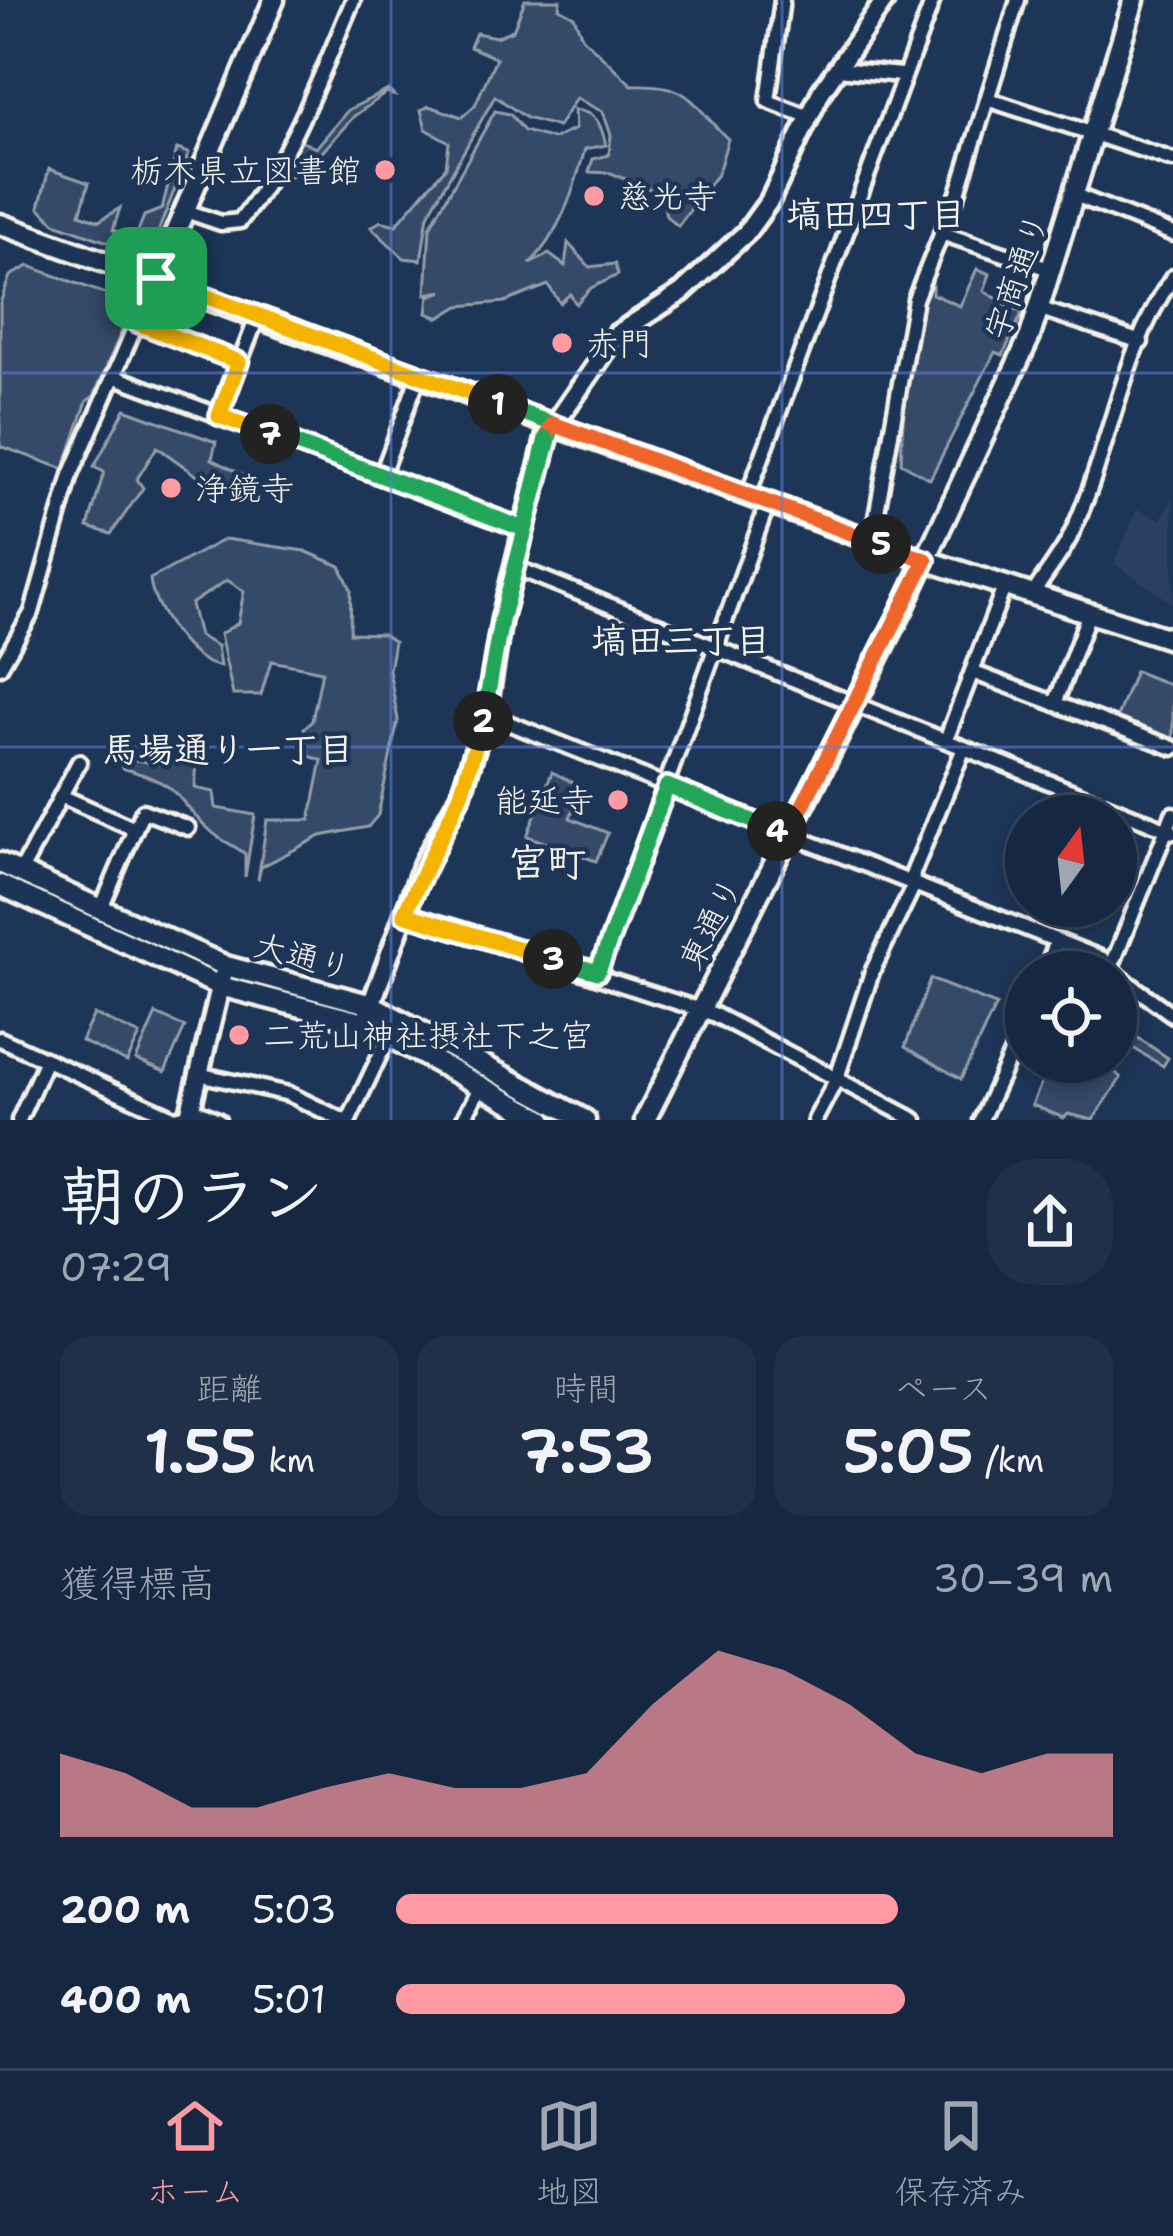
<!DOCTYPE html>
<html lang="ja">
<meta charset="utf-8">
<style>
:root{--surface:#162841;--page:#1f3048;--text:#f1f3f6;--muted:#9ea6b1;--line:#35445a;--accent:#ff9aa2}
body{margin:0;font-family:"Shantell Sans","Klee One",sans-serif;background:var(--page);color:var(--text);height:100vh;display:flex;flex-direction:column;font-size:45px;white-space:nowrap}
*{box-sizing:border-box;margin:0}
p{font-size:39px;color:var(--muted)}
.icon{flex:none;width:66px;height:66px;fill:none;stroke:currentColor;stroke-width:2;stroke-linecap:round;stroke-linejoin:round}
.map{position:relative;height:1120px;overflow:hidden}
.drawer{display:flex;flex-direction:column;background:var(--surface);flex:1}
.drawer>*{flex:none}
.needle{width:78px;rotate:15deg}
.buttons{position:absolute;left:1005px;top:795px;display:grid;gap:24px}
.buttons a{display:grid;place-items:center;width:132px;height:132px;border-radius:50%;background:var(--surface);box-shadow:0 6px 18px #0003,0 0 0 3px var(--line);font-size:60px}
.pin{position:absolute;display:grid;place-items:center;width:102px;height:102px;color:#fff;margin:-51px;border-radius:24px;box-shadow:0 6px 18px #0006}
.km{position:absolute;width:60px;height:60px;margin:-30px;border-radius:50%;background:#222;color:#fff;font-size:33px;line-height:60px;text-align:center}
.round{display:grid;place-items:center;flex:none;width:126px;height:126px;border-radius:48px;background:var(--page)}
.head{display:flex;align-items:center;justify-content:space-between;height:204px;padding:0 60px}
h1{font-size:66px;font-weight:600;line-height:90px}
.stats{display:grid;grid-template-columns:repeat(3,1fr);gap:18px;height:204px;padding:12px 60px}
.stats div{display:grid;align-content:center;border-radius:30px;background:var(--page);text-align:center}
.stats b{font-size:60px;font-weight:600}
.stats small{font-size:33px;font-weight:400}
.stats p{font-size:33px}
.chart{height:336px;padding:24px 60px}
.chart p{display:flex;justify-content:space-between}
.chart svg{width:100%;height:216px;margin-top:12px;fill:var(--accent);opacity:.7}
ul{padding:0 60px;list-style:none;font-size:39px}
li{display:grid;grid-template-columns:192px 144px 1fr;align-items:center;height:90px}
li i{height:30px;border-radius:15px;background:var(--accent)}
.tabs{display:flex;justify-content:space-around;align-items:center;height:168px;border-top:3px solid var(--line);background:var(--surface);font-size:33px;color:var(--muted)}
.tabs a{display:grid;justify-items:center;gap:6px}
.tabs .current{color:var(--accent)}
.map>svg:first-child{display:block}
.built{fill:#2a4060}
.green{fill:#354a67;stroke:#949ea8;stroke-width:3}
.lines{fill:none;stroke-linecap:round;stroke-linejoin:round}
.street-casing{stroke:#f4f1e8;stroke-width:21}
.secondary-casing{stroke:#f4f1e8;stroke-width:26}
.primary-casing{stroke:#f4f1e8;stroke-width:27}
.street{stroke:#1d3557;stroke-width:12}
.secondary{stroke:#1d3557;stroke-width:16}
.primary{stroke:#1d3557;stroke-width:18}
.split-1-casing{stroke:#fff;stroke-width:24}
.split-2-casing{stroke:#fff;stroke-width:24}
.split-3-casing{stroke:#fff;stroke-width:24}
.split-4-casing{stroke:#fff;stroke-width:24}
.split-5-casing{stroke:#fff;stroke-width:24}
.split-6-casing{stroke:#fff;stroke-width:24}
.split-7-casing{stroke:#fff;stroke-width:24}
.split-8-casing{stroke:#fff;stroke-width:24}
.split-1{stroke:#f5b400;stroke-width:15}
.split-2{stroke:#22a559;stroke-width:15}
.split-3{stroke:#f5b400;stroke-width:15}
.split-4{stroke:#22a559;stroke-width:15}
.split-5{stroke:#f0652b;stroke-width:15}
.split-6{stroke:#f0652b;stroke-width:15}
.split-7{stroke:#22a559;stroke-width:15}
.split-8{stroke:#f5b400;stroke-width:15}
.grid{fill:none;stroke:#5e7fdd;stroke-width:3;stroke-opacity:0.55}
.poi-dot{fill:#ff9aa2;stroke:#1d3557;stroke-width:4.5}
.labels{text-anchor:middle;stroke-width:9;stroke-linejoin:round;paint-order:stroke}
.poi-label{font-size:33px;fill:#f4f1e8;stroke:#1d3557;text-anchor:start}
.street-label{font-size:33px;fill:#f4f1e8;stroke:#1d3557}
.neighbourhood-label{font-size:36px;font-weight:bold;fill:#f4f1e8;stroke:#1d3557}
.quarter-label{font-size:39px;font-weight:bold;fill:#f4f1e8;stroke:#1d3557}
</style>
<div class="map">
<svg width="1173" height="1120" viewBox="0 0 1173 1120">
<rect width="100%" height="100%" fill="#1d3557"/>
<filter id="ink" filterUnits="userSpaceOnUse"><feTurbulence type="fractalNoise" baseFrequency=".00833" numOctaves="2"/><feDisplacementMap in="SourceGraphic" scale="24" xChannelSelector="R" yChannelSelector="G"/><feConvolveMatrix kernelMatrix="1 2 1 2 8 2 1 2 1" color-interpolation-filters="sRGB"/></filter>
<g filter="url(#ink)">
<polygon class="built" points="1173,496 1173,604 1114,563 1137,509 1161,519"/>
<g class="green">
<path d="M525,0H560L559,8L574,16L582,37L632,85C693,83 689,102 728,139L718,173L678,226L666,216L662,194L611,173L589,172L593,159L609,155L611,135L603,112L576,98L558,127L526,118L495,96L428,215L421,260L404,258L371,227L381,221L396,225L446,167L449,142L426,129L421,110L429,106L462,117L475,105L496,58L470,47L476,33L496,37L513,30Z"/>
<polygon points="388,90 393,95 386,93 354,116 317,158 268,191 296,138 316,148 348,110"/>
<path d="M574,110C597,112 601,124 606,145L585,149C573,193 561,231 530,264L549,254L565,266L568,243L590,267L615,264L618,275L591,288L576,304L570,294L560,303L548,285L505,302L459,306L439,318L427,313L429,296L443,291L426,294L430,227L495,111L510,114L524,131L553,139L575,129Z"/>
<polygon points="177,149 189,153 154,242 138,253 55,223 39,207 49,169 89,183 80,214 99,221 120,208 113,230 135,239 144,216 162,209"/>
<polygon points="29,266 133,304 94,396 87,401 64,469 0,446 0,303 10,276"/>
<path d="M977,269L990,274L984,291L1022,313L1003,355L995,352L930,479L901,463C903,403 907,332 932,276V294L960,306Z"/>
<polygon points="125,409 216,442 212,459 251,479 244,488 199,477 157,447 137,479 143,488 111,534 88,527 104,472 94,467"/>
<path d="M225,539L305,551L340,566L351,589L350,633L383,634L394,642L389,670L398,720L378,815L368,827L321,836L261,867L258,880L267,820H310L322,760L309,756L304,728L312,721L322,671L271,661L261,695H233L220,634L238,623L244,591L227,580L191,604L199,636L217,646L220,666C192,666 152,607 150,579Z"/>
<polygon points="1135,671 1173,686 1173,745 1115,722"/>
<path d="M123,745L130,759L163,765L197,761L195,788L214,792L216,808L255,815L245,877V854C235,846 222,841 213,833C169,795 188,787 122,768L118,748Z"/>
<polygon points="552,772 582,787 570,818 608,833 596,861 527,836"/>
<polygon points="930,979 996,1005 961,1079 905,1047"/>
<polygon points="94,1014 140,1035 127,1062 81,1041"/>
<polygon points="156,1014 185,1027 165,1072 136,1060"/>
<polygon points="1116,1023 1168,1058 1163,1066 1128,1045 1113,1070 1121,1078 1093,1120 1068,1114 1064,1118 1032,1105 1043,1079 1013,1064 1026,1034 1026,1062 1116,1062"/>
</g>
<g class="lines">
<defs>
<g id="street">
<polyline points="782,0 768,101 807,116"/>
<polyline points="838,69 901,75"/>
<polyline points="990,100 1173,160"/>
<polyline points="1075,195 1173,234"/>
<path d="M186,211L221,223L240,221C291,157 321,75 353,0"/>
<polyline points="941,233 1052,270"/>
<polyline points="1041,309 1141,342"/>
<polyline points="135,322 239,361"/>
<polyline points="113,376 524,529"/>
<polyline points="219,416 258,315"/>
<polyline points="382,474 419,375"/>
<polyline points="748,495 933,0"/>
<polyline points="872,540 915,299 958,193 1018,0"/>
<polyline points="514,567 1173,832"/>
<path d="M1033,594C1044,576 1059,558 1069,539C1110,455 1119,355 1173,277"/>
<polyline points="0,667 32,612 71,475 156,278"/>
<polyline points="972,672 1173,748"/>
<polyline points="1055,704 1089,613"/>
<polyline points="486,714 1103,959 1113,972"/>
<polyline points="946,740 1005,585"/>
<polyline points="61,796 135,829 143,811 188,828"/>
<polyline points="20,873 79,762"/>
<polyline points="100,911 135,829"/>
<polyline points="404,914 713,1014 915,1120"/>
<polyline points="1110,970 1173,814"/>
<polyline points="598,972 768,503"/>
<polyline points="1045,972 1057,941"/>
<polyline points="1116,974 1173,1015"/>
<polyline points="0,1039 175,1118 200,1112 218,1120"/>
<polyline points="198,1074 289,1094 342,1120"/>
<polyline points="19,1120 46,1060"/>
<polyline points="349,1120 389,1036"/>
<polyline points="463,1120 481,1086"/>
<polyline points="815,1120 837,1078 872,972 912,889 913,873 964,748"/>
<polyline points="981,1120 1026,1021"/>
</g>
<g id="secondary">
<polyline points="367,1016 423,864 461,794 486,714 501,621 546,437 617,334 682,292 746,233 770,200 821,92 885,0"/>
<polyline points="188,1120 223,975"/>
</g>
<g id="primary">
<polyline points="0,224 925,560 1173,640"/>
<polyline points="156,278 274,0"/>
<polyline points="0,863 226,966 372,1005 585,1120"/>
<polyline points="0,885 220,986 364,1023 543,1120"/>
<polyline points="645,1120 903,608 1030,336 1134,0"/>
</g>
</defs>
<use href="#street" class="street-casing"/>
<use href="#secondary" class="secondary-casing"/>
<use href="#primary" class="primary-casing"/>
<use href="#street" class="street"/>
<use href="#secondary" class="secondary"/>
<use href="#primary" class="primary"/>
</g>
</g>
<g class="lines" filter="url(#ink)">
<defs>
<polyline id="split-1" points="156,278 498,404"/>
<polyline id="split-2" points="483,721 501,621 553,424 498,404"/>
<polyline id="split-3" points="483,721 461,794 404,914 553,959"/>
<polyline id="split-4" points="553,959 598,972 667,786 777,831"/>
<polyline id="split-5" points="777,831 789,833 926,560 881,544"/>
<polyline id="split-6" points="546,438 553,424 881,544"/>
<polyline id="split-7" points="270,434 524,529 546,438"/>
<polyline id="split-8" points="156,278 135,322 239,362 219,416 270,434"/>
</defs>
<use href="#split-1" class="split-1-casing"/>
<use href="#split-2" class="split-2-casing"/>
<use href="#split-3" class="split-3-casing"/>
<use href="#split-4" class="split-4-casing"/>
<use href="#split-5" class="split-5-casing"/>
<use href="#split-6" class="split-6-casing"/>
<use href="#split-7" class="split-7-casing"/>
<use href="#split-8" class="split-8-casing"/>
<use href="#split-1" class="split-1"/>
<use href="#split-2" class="split-2"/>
<use href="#split-3" class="split-3"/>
<use href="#split-4" class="split-4"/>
<use href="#split-5" class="split-5"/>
<use href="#split-6" class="split-6"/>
<use href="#split-7" class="split-7"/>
<use href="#split-8" class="split-8"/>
</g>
<path class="grid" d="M391,0V1120M782,0V1120M0,373H1173M0,747H1173"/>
<g class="poi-dot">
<circle cx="385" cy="170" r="12"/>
<circle cx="594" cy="196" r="12"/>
<circle cx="562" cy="343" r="12"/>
<circle cx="171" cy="488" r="12"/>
<circle cx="618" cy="800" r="12"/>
<circle cx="239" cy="1035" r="12"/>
</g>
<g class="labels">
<g class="poi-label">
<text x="361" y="182" text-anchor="end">栃木県立図書館</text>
<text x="618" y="208">慈光寺</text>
<text x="586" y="355">赤門</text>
<text x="195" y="500">浄鏡寺</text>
<text x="594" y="812" text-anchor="end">能延寺</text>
<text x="263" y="1047">二荒山神社摂社下之宮</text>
</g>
<g class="street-label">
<text transform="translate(1016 276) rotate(-71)" y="12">宇商通り</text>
<text transform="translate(710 923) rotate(-63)" y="12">東通り</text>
<text transform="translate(303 956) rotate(15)" y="12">大通り</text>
</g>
<g class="neighbourhood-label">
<text x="876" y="227">塙田四丁目</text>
<text x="681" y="653">塙田三丁目</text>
<text x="228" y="762">馬場通り一丁目</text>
</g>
<g class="quarter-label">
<text x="547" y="876">宮町</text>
</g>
</g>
</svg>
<div class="buttons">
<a><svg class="needle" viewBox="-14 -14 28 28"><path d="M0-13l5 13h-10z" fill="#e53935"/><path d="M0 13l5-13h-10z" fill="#9ea6b1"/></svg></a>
<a><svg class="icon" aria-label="locate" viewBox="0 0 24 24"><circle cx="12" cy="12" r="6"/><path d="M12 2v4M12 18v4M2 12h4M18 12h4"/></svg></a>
</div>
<div class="pin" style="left:156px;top:278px;background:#1e9e55"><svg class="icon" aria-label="arrive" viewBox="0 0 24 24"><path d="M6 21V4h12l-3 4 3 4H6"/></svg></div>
<b class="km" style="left:498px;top:404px">1</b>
<b class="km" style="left:483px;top:721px">2</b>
<b class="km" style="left:553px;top:959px">3</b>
<b class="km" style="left:777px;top:831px">4</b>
<b class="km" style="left:881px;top:544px">5</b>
<b class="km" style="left:270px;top:434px">7</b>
</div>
<section class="drawer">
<div class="head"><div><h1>朝のラン</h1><p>07:29</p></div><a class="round"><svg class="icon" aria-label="share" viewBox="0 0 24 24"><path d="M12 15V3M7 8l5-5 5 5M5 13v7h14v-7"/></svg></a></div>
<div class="stats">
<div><p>距離</p><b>1.55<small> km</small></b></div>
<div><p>時間</p><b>7:53</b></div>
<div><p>ペース</p><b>5:05<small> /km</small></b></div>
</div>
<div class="chart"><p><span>獲得標高</span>30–39 m</p>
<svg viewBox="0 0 160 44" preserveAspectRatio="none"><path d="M0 44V27L10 31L20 38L30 38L40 34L50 31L60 34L70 34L80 31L90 17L100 6L110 10L120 17L130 27L140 31L150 27L160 27V44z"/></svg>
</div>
<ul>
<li><b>200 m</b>5:03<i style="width:70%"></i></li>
<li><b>400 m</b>5:01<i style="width:71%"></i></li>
</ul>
</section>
<nav class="tabs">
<a class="current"><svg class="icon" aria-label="home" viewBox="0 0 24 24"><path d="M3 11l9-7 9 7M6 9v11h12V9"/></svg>ホーム</a>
<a><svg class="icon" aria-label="map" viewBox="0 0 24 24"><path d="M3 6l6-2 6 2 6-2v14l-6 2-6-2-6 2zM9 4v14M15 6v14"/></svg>地図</a>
<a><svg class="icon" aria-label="saved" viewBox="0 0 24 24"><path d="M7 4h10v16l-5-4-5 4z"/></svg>保存済み</a>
</nav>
